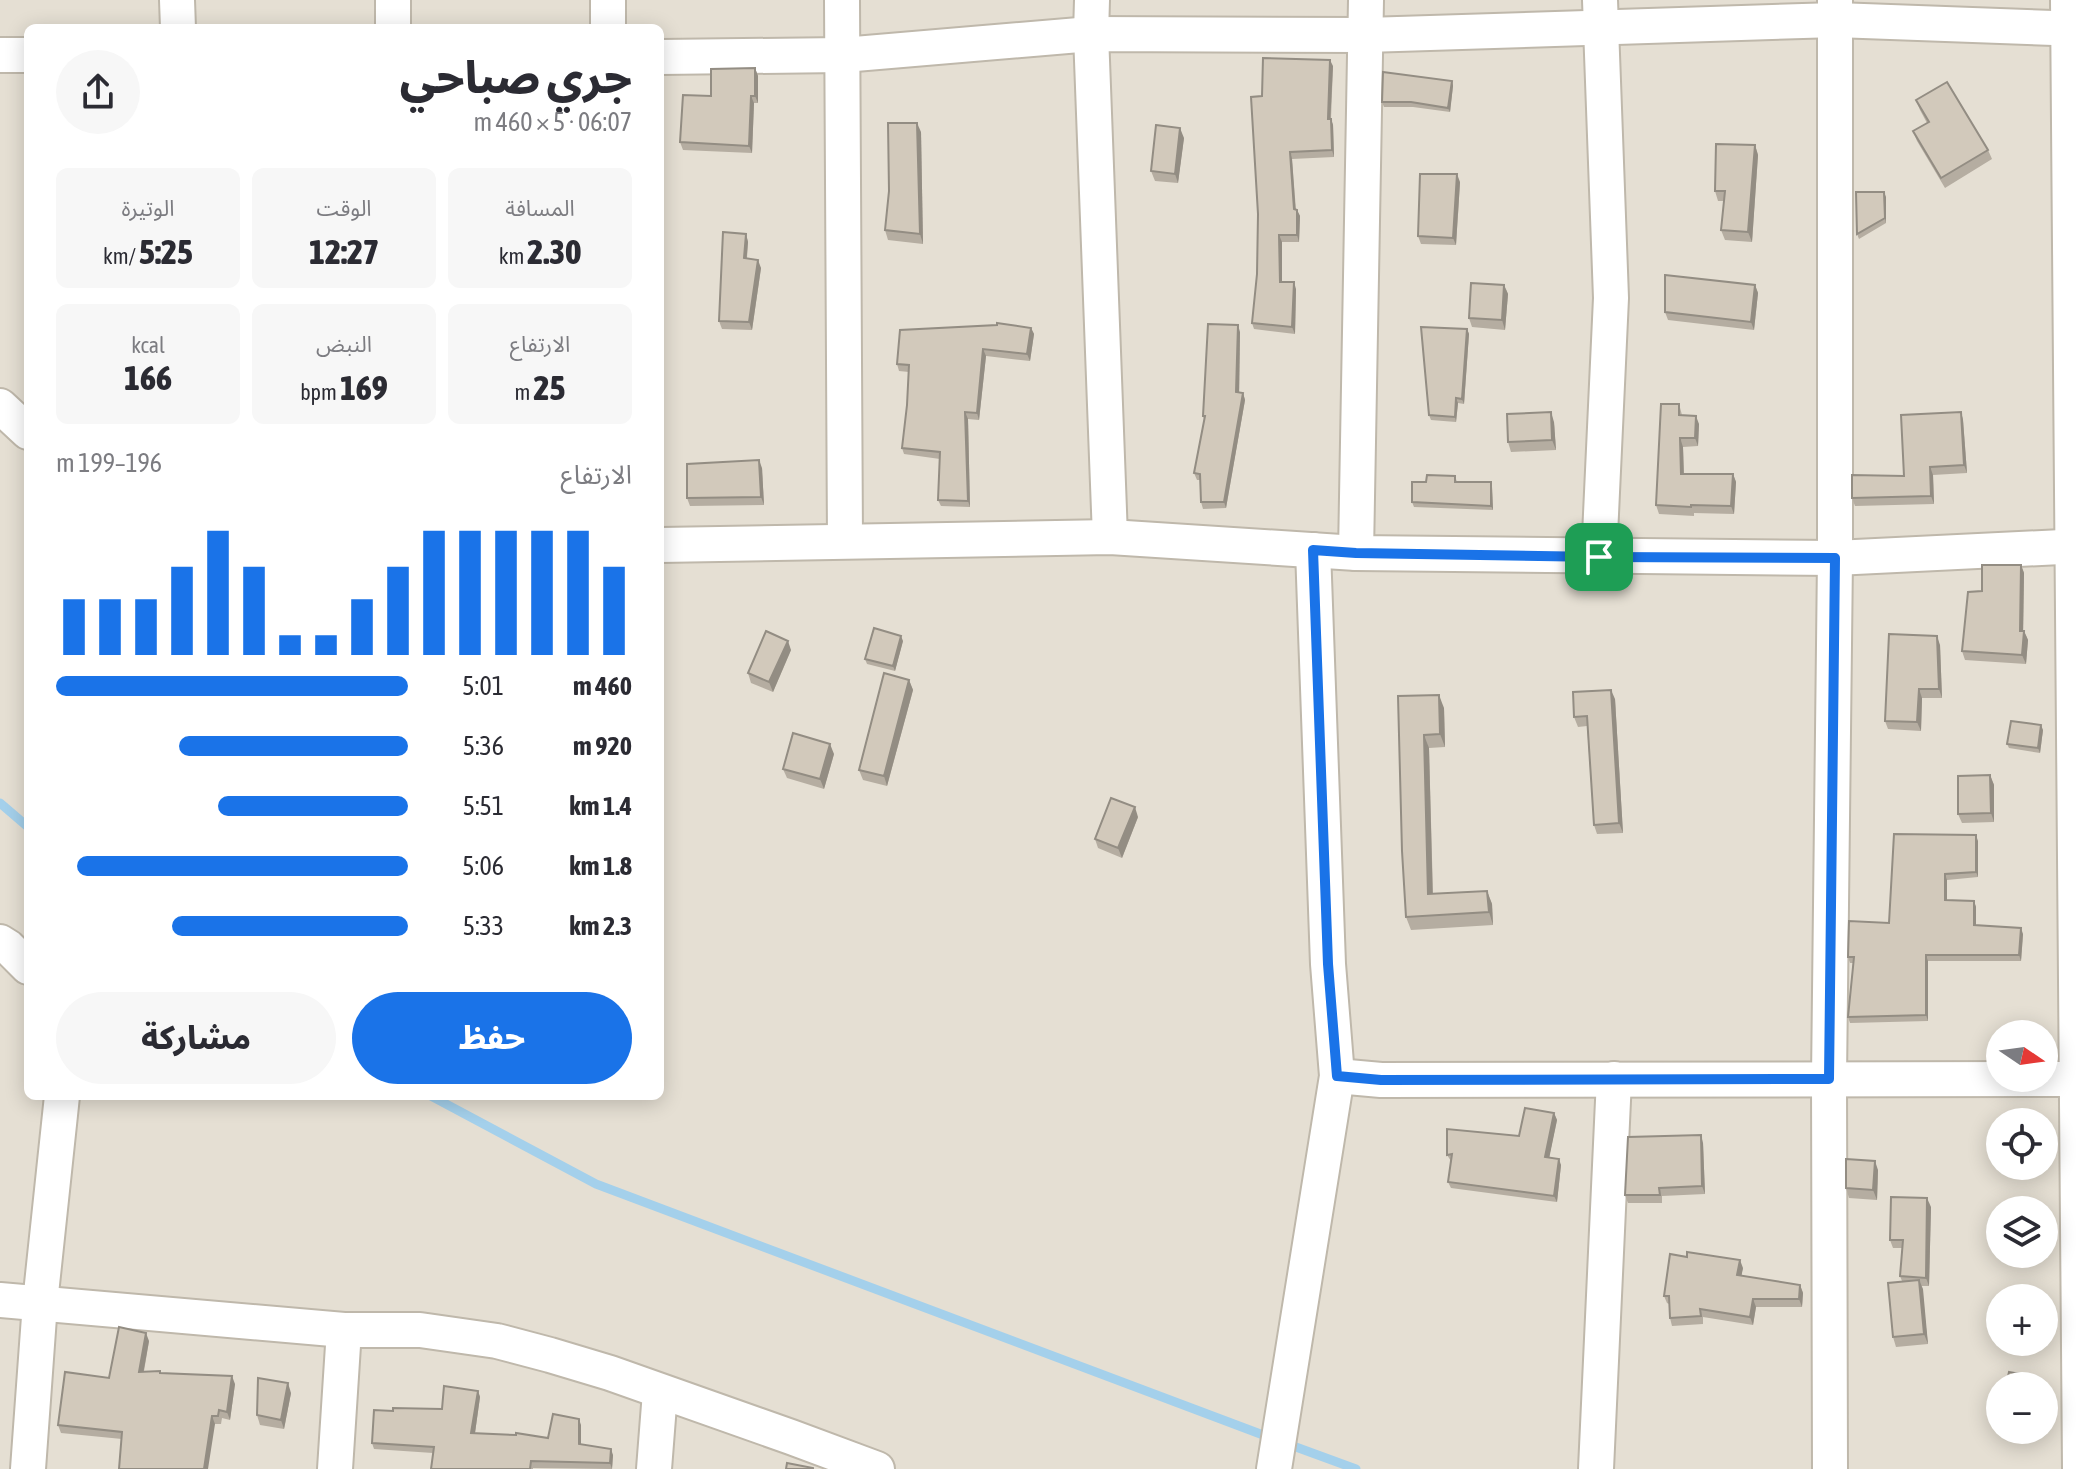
<!DOCTYPE html>
<html lang="ar">
<meta charset="utf-8">
<style>
:root{--surface:#fff;--page:#f7f7f7;--text:#2b2b33;--muted:#7c7c81;--accent:#1a73e8}
body{margin:0;font-family:"Asap Condensed","Noto Sans Arabic",sans-serif;background:var(--page);color:var(--text);direction:rtl;height:100vh;display:flex;flex-direction:column;font-size:30px;white-space:nowrap}
*{box-sizing:border-box;margin:0}
p{font-size:26px;color:var(--muted)}
.icon{flex:none;width:44px;height:44px;fill:none;stroke:currentColor;stroke-width:2;stroke-linecap:round;stroke-linejoin:round}
.map{position:relative;flex:1;overflow:hidden;direction:ltr}
.drawer{position:absolute;left:24px;top:24px;width:640px;height:1076px;display:flex;flex-direction:column;background:var(--surface);border-radius:12px;box-shadow:0 4px 20px #0003;direction:rtl}
.drawer>*{flex:none}
.needle{width:52px;rotate:103deg}
.controls{position:absolute;left:1986px;top:1020px;display:grid;gap:16px}
.controls a{display:grid;place-items:center;width:72px;height:72px;border-radius:50%;background:var(--surface);box-shadow:0 4px 20px #0003;font-size:40px}
.pin{position:absolute;display:grid;place-items:center;width:68px;height:68px;color:#fff;margin:-34px;border-radius:16px;box-shadow:0 4px 12px #0006}
.round{display:grid;place-items:center;flex:none;width:84px;height:84px;border-radius:42px;background:var(--page)}
.summary{display:flex;align-items:center;justify-content:space-between;height:136px;padding:0 32px}
h1{font-size:44px;font-weight:800;line-height:60px}
.figures{display:grid;grid-template-columns:repeat(3,1fr);gap:12px;height:136px;padding:8px 32px}
.figures div{display:grid;align-content:center;border-radius:12px;background:var(--page);text-align:center}
.figures b{font-size:34px;font-weight:800}
.figures small{font-size:22px;font-weight:400}
.figures p{font-size:22px}
.chart{height:224px;padding:16px 32px}
.chart p{display:flex;justify-content:space-between}
.chart svg{width:100%;height:144px;margin-top:8px;stroke:var(--accent);stroke-width:6}
.button{display:flex;gap:16px;margin-top:auto;padding:16px 32px}
.button a{flex:1;height:92px;border-radius:48px;background:var(--accent);color:#fff;font-size:32px;font-weight:800;line-height:92px;text-align:center}
.button a+a{background:var(--page);color:var(--text)}
ul{padding:0 32px;list-style:none;font-size:26px}
li{display:grid;grid-template-columns:128px 96px 1fr;align-items:center;height:60px}
li i{height:20px;border-radius:10px;background:var(--accent)}
.map>svg:first-child{display:block}
.residential{fill:#e5dfd3;fill-rule:evenodd}
.lines{fill:none;stroke-linecap:round;stroke-linejoin:round}
.stream{stroke:#a4d0eb;stroke-width:9}
.minor-casing{stroke:#bfb8ab;stroke-width:38}
.minor{stroke:#fff;stroke-width:34}
.wall{fill:#b5ada1}
.shaded-wall{fill:#938d83}
.building{fill:#d2c9bb;stroke:#938d83;stroke-width:2}
.route-casing{stroke:#fff;stroke-width:16}
.route{stroke:#1a73e8;stroke-width:10}
</style>
<div class="map">
<svg width="2082" height="1469" viewBox="0 0 2082 1469">
<rect width="100%" height="100%" fill="#f1ede5"/>
<path class="residential" d="M0,0H2082V1469H0ZM28,28H660V1096H28ZM2000,1034H2044V1078H2000ZM2000,1122H2044V1166H2000ZM2000,1210H2044V1254H2000ZM2000,1298H2044V1342H2000ZM2000,1386H2044V1430H2000Z"/>
<g class="lines">
<g class="stream">
<polyline points="0,803 28,827"/>
<polyline points="431,1096 596,1184 1271,1438"/>
<polyline points="1285,1443 1356,1469"/>
</g>
<defs>
<g id="minor">
<polyline points="177,0 178,28"/>
<polyline points="393,0 393,28"/>
<polyline points="608,0 608,28"/>
<polyline points="842,0 845,541"/>
<polyline points="1092,0 1091,34 1110,537"/>
<polyline points="2068,0 2080,1469"/>
<polyline points="0,55 28,55"/>
<polyline points="660,57 843,55 1091,34 1366,35 1836,20 2082,29"/>
<polyline points="0,406 28,432"/>
<polyline points="660,545 1110,537 1356,553 1835,558 2082,546"/>
<polyline points="1356,553 1366,0"/>
<polyline points="1599,557 1611,298 1600,0"/>
<polyline points="0,942 8,947 28,967"/>
<polyline points="1337,1076 1381,1080 2082,1079"/>
<polyline points="0,1300 344,1330 420,1330 497,1341 550,1355 610,1373 791,1437 877,1469"/>
<polyline points="28,1469 40,1303 62,1096"/>
<polyline points="335,1469 344,1330"/>
<polyline points="654,1469 660,1392"/>
<polyline points="1274,1469 1337,1076 1328,964 1313,550"/>
<polyline points="1596,1469 1614,1079"/>
<polyline points="1830,1469 1829,1079 1835,558 1835,0"/>
</g>
</defs>
<use href="#minor" class="minor-casing"/>
<use href="#minor" class="minor"/>
</g>
<g class="wall">
<polygon points="1333,66 1331,119 1333,125 1334,157 1292,159 1296,210 1297,210 1300,216 1299,242 1282,242 1282,282 1296,289 1295,334 1254,329 1252,323 1257,274 1262,96"/>
<polygon points="755,68 758,76 758,103 754,103 752,153 683,150 680,142 711,96"/>
<polygon points="1452,81 1453,86 1450,112 1413,107 1384,107 1382,102"/>
<polygon points="1916,100 1988,150 1992,159 1945,188 1917,141 1913,131 1927,123 1920,110"/>
<polygon points="921,132 923,244 888,240 885,230"/>
<polygon points="1184,138 1178,183 1155,181 1151,171"/>
<polygon points="1755,145 1758,155 1752,242 1725,240 1721,230 1724,201 1718,201 1715,191"/>
<polygon points="1460,182 1456,245 1421,244 1418,236"/>
<polygon points="1886,197 1886,223 1859,239 1857,234"/>
<polygon points="746,234 748,242 747,258 761,268 752,330 722,329 719,321"/>
<polygon points="1504,285 1508,294 1505,330 1472,327 1469,318"/>
<polygon points="1755,285 1758,293 1754,330 1668,320 1665,312"/>
<polygon points="1031,328 1034,334 1030,361 986,356 979,420 968,419 970,507 941,506 938,500 940,459 904,454 902,448 907,405 909,372 899,371 897,364"/>
<polygon points="1467,329 1469,334 1464,404 1458,403 1456,422 1431,420 1429,415"/>
<polygon points="1240,332 1239,393 1243,393 1245,400 1226,508 1203,509 1201,502 1200,480 1197,480 1194,473 1204,419 1203,416"/>
<polygon points="1679,404 1682,415 1699,424 1698,446 1683,447 1684,474 1733,474 1736,482 1734,514 1694,513 1694,516 1659,514 1656,505"/>
<polygon points="1961,412 1963,420 1967,473 1933,475 1934,504 1855,506 1852,498 1904,476"/>
<polygon points="1554,422 1556,450 1511,452 1508,442"/>
<polygon points="762,468 764,505 690,506 687,498"/>
<polygon points="1455,476 1457,482 1492,487 1493,510 1414,507 1412,502 1426,482"/>
<polygon points="2021,565 2024,573 2023,631 2024,631 2028,640 2026,664 1965,660 1962,651 1982,591"/>
<polygon points="903,641 895,671 867,664 865,659"/>
<polygon points="1940,645 1942,698 1922,698 1921,731 1888,729 1885,721"/>
<polygon points="791,650 773,692 751,683 748,673"/>
<polygon points="909,680 913,690 887,786 863,780 859,770"/>
<polygon points="1398,696 1444,708 1445,747 1429,748 1433,894 1487,891 1492,904 1493,925 1411,930 1406,917"/>
<polygon points="1615,699 1623,833 1597,834 1594,825 1587,726 1578,727 1574,717"/>
<polygon points="2043,730 2040,753 2009,748 2007,744"/>
<polygon points="834,754 824,789 787,778 783,769"/>
<polygon points="1990,775 1994,785 1994,822 1962,823 1958,814"/>
<polygon points="1138,817 1122,858 1098,848 1095,839"/>
<polygon points="1978,841 1978,877 1947,880 1947,900 1974,901 1976,907 1976,925 2023,934 2021,961 1928,961 1928,1021 1850,1023 1848,1017 1853,963 1850,963 1848,957 1889,923"/>
<polygon points="1554,1113 1557,1120 1549,1157 1561,1165 1557,1202 1451,1188 1448,1182 1451,1161 1447,1155 1519,1136"/>
<polygon points="1703,1143 1705,1194 1662,1196 1662,1203 1628,1203 1625,1195"/>
<polygon points="1878,1170 1877,1200 1849,1198 1846,1188"/>
<polygon points="1931,1207 1929,1286 1921,1286 1928,1344 1896,1347 1893,1337 1902,1281 1900,1276 1902,1248 1893,1248 1890,1240"/>
<polygon points="1743,1268 1741,1276 1800,1285 1803,1293 1802,1307 1756,1307 1753,1325 1703,1317 1703,1324 1672,1326 1670,1318 1669,1304 1667,1303 1664,1296"/>
<polygon points="149,1341 144,1371 235,1384 230,1420 222,1418 221,1424 215,1424 122,1439 61,1433 58,1425"/>
<polygon points="478,1391 480,1397 475,1433 548,1438 581,1425 581,1444 613,1455 612,1469 533,1468 533,1469 431,1469 433,1453 374,1449 372,1443 393,1411 442,1409"/>
<polygon points="291,1393 284,1429 260,1425 257,1415"/>
</g>
<g class="shaded-wall">
<polygon points="1330,60 1333,66 1330,125 1328,119"/>
<polygon points="755,68 758,76 758,103 755,96"/>
<polygon points="1452,81 1453,86 1450,112 1448,108"/>
<polygon points="751,96 754,103 752,153 749,146"/>
<polygon points="1331,119 1333,125 1334,157 1332,150"/>
<polygon points="917,123 921,132 923,244 920,234"/>
<polygon points="1180,128 1184,138 1178,183 1175,174"/>
<polygon points="1755,145 1758,155 1752,242 1748,232"/>
<polygon points="1290,152 1292,159 1296,216 1294,209"/>
<polygon points="1457,174 1460,182 1456,245 1453,238"/>
<polygon points="1884,192 1886,197 1886,223 1885,218"/>
<polygon points="1297,210 1300,216 1299,242 1297,235"/>
<polygon points="746,234 748,242 746,265 744,258"/>
<polygon points="1279,235 1282,242 1282,288 1280,282"/>
<polygon points="758,260 761,268 752,330 749,322"/>
<polygon points="1294,282 1296,289 1295,334 1292,327"/>
<polygon points="1504,285 1508,294 1505,330 1502,320"/>
<polygon points="1755,285 1758,293 1754,330 1751,322"/>
<polygon points="1238,325 1240,332 1239,399 1236,392"/>
<polygon points="1031,328 1034,334 1030,361 1027,354"/>
<polygon points="1467,329 1469,334 1464,404 1462,399"/>
<polygon points="983,349 986,356 979,420 977,413"/>
<polygon points="1243,393 1245,400 1226,508 1224,502"/>
<polygon points="1456,398 1458,403 1456,422 1455,417"/>
<polygon points="965,412 968,419 970,507 968,501"/>
<polygon points="1551,412 1554,422 1556,450 1552,440"/>
<polygon points="1961,412 1963,420 1967,473 1964,465"/>
<polygon points="1696,416 1699,424 1698,446 1695,438"/>
<polygon points="1680,438 1683,447 1684,482 1681,474"/>
<polygon points="759,460 762,468 764,505 761,497"/>
<polygon points="1930,467 1933,475 1934,504 1931,496"/>
<polygon points="1733,474 1736,482 1734,514 1731,506"/>
<polygon points="1491,482 1492,487 1493,510 1491,506"/>
<polygon points="2021,565 2024,573 2023,639 2020,631"/>
<polygon points="2024,631 2028,640 2026,664 2022,655"/>
<polygon points="901,636 903,641 895,671 893,666"/>
<polygon points="1937,636 1940,645 1942,698 1939,689"/>
<polygon points="788,641 791,650 773,692 769,682"/>
<polygon points="909,680 913,690 887,786 884,776"/>
<polygon points="1919,689 1922,698 1921,731 1917,722"/>
<polygon points="1611,690 1615,699 1623,833 1619,823"/>
<polygon points="1439,695 1444,708 1445,747 1440,734"/>
<polygon points="2041,725 2043,730 2040,753 2038,748"/>
<polygon points="1424,735 1429,748 1433,907 1428,894"/>
<polygon points="830,744 834,754 824,789 820,779"/>
<polygon points="1990,775 1994,785 1994,822 1991,813"/>
<polygon points="1135,807 1138,817 1122,858 1118,848"/>
<polygon points="1976,835 1978,841 1978,877 1976,872"/>
<polygon points="1945,874 1947,880 1947,906 1945,900"/>
<polygon points="1487,891 1492,904 1493,925 1489,912"/>
<polygon points="1974,901 1976,907 1976,931 1974,925"/>
<polygon points="2021,928 2023,934 2021,961 2019,955"/>
<polygon points="1926,955 1928,961 1928,1021 1926,1015"/>
<polygon points="1554,1113 1557,1120 1548,1164 1545,1157"/>
<polygon points="1701,1135 1703,1143 1705,1194 1702,1186"/>
<polygon points="1559,1159 1561,1165 1557,1202 1554,1196"/>
<polygon points="1875,1161 1878,1170 1877,1200 1873,1190"/>
<polygon points="1927,1198 1931,1207 1929,1286 1926,1278"/>
<polygon points="1740,1260 1743,1268 1740,1283 1737,1275"/>
<polygon points="1919,1280 1923,1289 1928,1344 1924,1334"/>
<polygon points="1800,1285 1803,1293 1802,1307 1799,1299"/>
<polygon points="1753,1299 1756,1307 1753,1325 1750,1317"/>
<polygon points="146,1333 149,1341 142,1380 139,1372"/>
<polygon points="232,1376 235,1384 230,1420 227,1412"/>
<polygon points="288,1383 291,1393 284,1429 281,1420"/>
<polygon points="478,1391 480,1397 474,1440 471,1433"/>
<polygon points="212,1416 215,1424 208,1469 204,1469"/>
<polygon points="579,1419 581,1425 581,1450 579,1444"/>
<polygon points="611,1449 613,1455 612,1469 610,1463"/>
</g>
<g class="building">
<polygon points="1263,58 1330,60 1328,119 1331,119 1332,150 1290,152 1294,209 1297,210 1297,235 1279,235 1280,282 1294,282 1292,327 1252,323 1257,274 1258,214 1251,97 1262,96"/>
<polygon points="755,68 755,96 751,96 749,146 680,142 683,95 711,96 711,69"/>
<polygon points="1383,72 1452,81 1448,108 1411,102 1382,102"/>
<polygon points="1947,82 1988,150 1941,178 1913,131 1929,122 1916,100"/>
<polygon points="888,123 917,123 920,234 885,230 889,191"/>
<polygon points="1156,125 1180,128 1175,174 1151,171"/>
<polygon points="1716,144 1755,145 1748,232 1721,230 1725,191 1715,191"/>
<polygon points="1420,174 1457,174 1453,238 1418,236"/>
<polygon points="1856,192 1884,192 1885,218 1857,234"/>
<polygon points="723,232 746,234 744,258 758,260 749,322 719,321"/>
<polygon points="1665,275 1755,285 1751,322 1665,312"/>
<polygon points="1471,283 1504,285 1502,320 1469,318"/>
<polygon points="997,323 1031,328 1027,354 983,349 977,413 965,412 968,501 938,500 940,452 902,448 907,405 909,365 897,364 900,330 997,325"/>
<polygon points="1208,324 1238,325 1236,392 1243,393 1224,502 1201,502 1200,474 1194,473 1205,416 1203,416"/>
<polygon points="1421,327 1467,329 1462,399 1456,398 1455,417 1429,415"/>
<polygon points="1661,404 1679,404 1679,415 1696,416 1695,438 1680,438 1681,474 1733,474 1731,506 1691,505 1691,507 1656,505"/>
<polygon points="1551,412 1552,440 1508,442 1507,414"/>
<polygon points="1961,412 1964,465 1930,467 1931,496 1852,498 1852,475 1904,476 1901,415"/>
<polygon points="759,460 761,497 687,498 687,464"/>
<polygon points="1427,475 1455,476 1455,482 1491,482 1491,506 1412,502 1412,482 1426,482"/>
<polygon points="1982,565 2021,565 2020,631 2024,631 2022,655 1962,651 1968,592 1982,591"/>
<polygon points="874,628 901,636 893,666 865,659"/>
<polygon points="766,631 788,641 769,682 748,673"/>
<polygon points="1889,634 1937,636 1939,689 1919,689 1917,722 1885,721"/>
<polygon points="884,673 909,680 884,776 859,770"/>
<polygon points="1611,690 1619,823 1594,825 1587,716 1574,717 1573,692"/>
<polygon points="1439,695 1440,734 1424,735 1428,894 1487,891 1489,912 1406,917 1402,851 1398,696"/>
<polygon points="2011,721 2041,725 2038,748 2007,744"/>
<polygon points="793,733 830,744 820,779 783,769"/>
<polygon points="1990,775 1991,813 1958,814 1958,776"/>
<polygon points="1111,798 1135,807 1118,848 1095,839"/>
<polygon points="1894,834 1976,835 1976,872 1945,874 1945,900 1974,901 1974,925 2021,928 2019,955 1926,955 1926,1015 1848,1017 1854,957 1848,957 1849,921 1889,923"/>
<polygon points="1525,1108 1554,1113 1545,1157 1559,1159 1554,1196 1448,1182 1452,1154 1447,1155 1447,1129 1519,1136"/>
<polygon points="1701,1135 1702,1186 1659,1188 1660,1195 1625,1195 1628,1137"/>
<polygon points="1846,1159 1875,1161 1873,1190 1846,1188"/>
<polygon points="1891,1197 1927,1198 1926,1278 1900,1276 1903,1240 1890,1240"/>
<polygon points="1687,1252 1740,1260 1737,1275 1800,1285 1799,1299 1753,1299 1750,1317 1700,1309 1701,1316 1670,1318 1669,1296 1664,1296 1670,1254 1687,1257"/>
<polygon points="1919,1280 1924,1334 1893,1337 1888,1283"/>
<polygon points="119,1327 146,1333 139,1372 160,1371 160,1373 232,1376 227,1412 219,1410 218,1416 212,1416 204,1469 119,1469 122,1432 58,1425 65,1372 109,1378"/>
<polygon points="2009,1372 2032,1376 2030,1386 2006,1386"/>
<polygon points="258,1378 288,1383 281,1420 257,1415"/>
<polygon points="444,1386 478,1391 471,1433 516,1435 516,1433 548,1438 553,1414 579,1419 579,1444 611,1449 610,1463 531,1461 530,1469 431,1469 434,1447 372,1443 374,1410 393,1411 393,1408 442,1409"/>
<polygon points="787,1463 813,1468 813,1469 786,1469"/>
</g>
<g class="lines">
<defs>
<polygon id="route" points="1313,550 1356,553 1599,557 1835,558 1829,1079 1381,1080 1337,1076 1328,964"/>
</defs>
<use href="#route" class="route-casing"/>
<use href="#route" class="route"/>
</g>
</svg>
<div class="controls">
<a><svg class="needle" viewBox="-14 -14 28 28"><path d="M0-13l5 13h-10z" fill="#e53935"/><path d="M0 13l5-13h-10z" fill="#7c7c81"/></svg></a>
<a><svg class="icon" aria-label="locate" viewBox="0 0 24 24"><circle cx="12" cy="12" r="6"/><path d="M12 2v4M12 18v4M2 12h4M18 12h4"/></svg></a>
<a><svg class="icon" aria-label="layers" viewBox="0 0 24 24"><path d="M12 4l9 5-9 5-9-5zM3 14l9 5 9-5"/></svg></a>
<a>+</a>
<a>−</a>
</div>
<div class="pin" style="left:1599px;top:557px;background:#1e9e55"><svg class="icon" aria-label="arrive" viewBox="0 0 24 24"><path d="M6 21V4h12l-3 4 3 4H6"/></svg></div>
<section class="drawer">
<div class="summary"><div><h1>جري صباحي</h1><p>06:07 · 5 × 460 m</p></div><a class="round"><svg class="icon" aria-label="share" viewBox="0 0 24 24"><path d="M12 15V3M7 8l5-5 5 5M5 13v7h14v-7"/></svg></a></div>
<div class="figures">
<div><p>المسافة</p><b>2.30<small> km</small></b></div>
<div><p>الوقت</p><b>12:27</b></div>
<div><p>الوتيرة</p><b>5:25<small> /km</small></b></div>
</div>
<div class="figures">
<div><p>الارتفاع</p><b>25<small> m</small></b></div>
<div><p>النبض</p><b>169<small> bpm</small></b></div>
<div><p>kcal</p><b>166</b></div>
</div>
<div class="chart"><p><span>الارتفاع</span>196–199 m</p>
<svg viewBox="0 0 160 44" preserveAspectRatio="none"><path d="M5 44V27M15 44V27M25 44V27M35 44V17M45 44V6M55 44V17M65 44V38M75 44V38M85 44V27M95 44V17M105 44V6M115 44V6M125 44V6M135 44V6M145 44V6M155 44V17"/></svg>
</div>
<ul>
<li><b>460 m</b>5:01<i style="width:100%"></i></li>
<li><b>920 m</b>5:36<i style="width:65%"></i></li>
<li><b>1.4 km</b>5:51<i style="width:54%"></i></li>
<li><b>1.8 km</b>5:06<i style="width:94%"></i></li>
<li><b>2.3 km</b>5:33<i style="width:67%"></i></li>
</ul>
<div class="button"><a>حفظ</a><a>مشاركة</a></div>
</section>
</div>
